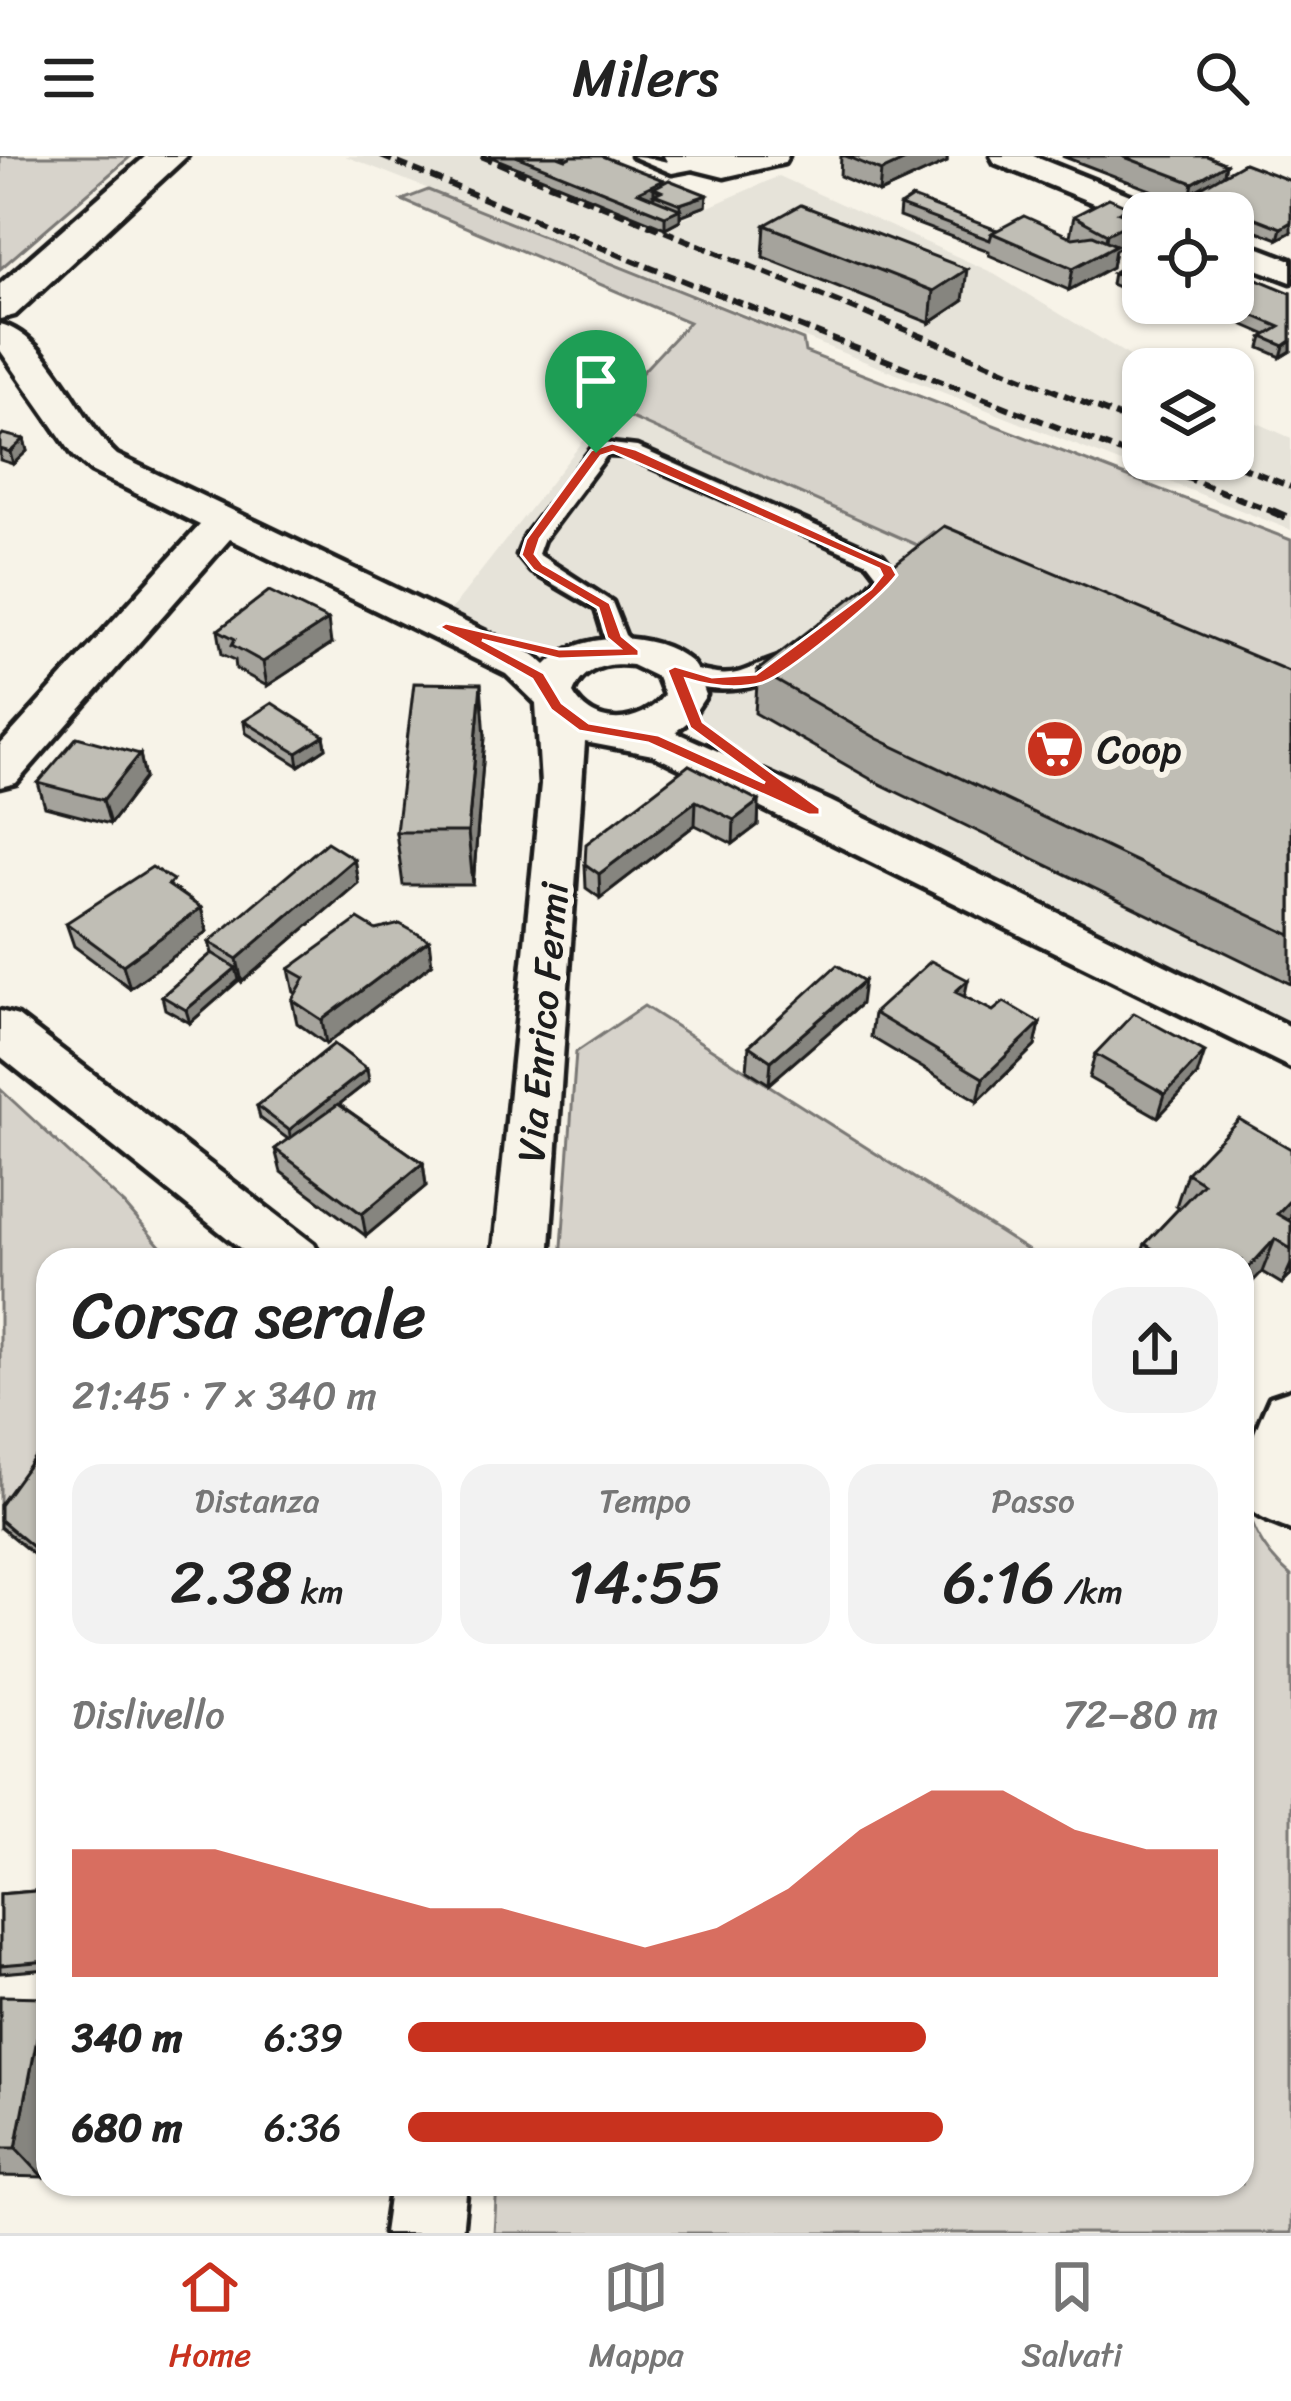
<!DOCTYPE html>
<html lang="it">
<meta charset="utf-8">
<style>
:root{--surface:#fff;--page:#f2f2f2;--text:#222;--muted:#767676;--line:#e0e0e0;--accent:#c8321e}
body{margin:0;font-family:Sriracha,sans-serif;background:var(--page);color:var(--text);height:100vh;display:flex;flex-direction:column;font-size:45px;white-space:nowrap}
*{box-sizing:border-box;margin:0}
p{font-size:39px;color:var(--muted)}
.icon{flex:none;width:66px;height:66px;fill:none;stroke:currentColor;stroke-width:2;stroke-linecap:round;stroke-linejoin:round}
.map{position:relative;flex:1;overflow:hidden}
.panel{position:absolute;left:36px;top:1092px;width:1218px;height:948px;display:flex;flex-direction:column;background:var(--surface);border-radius:36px;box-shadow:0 3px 9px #0004}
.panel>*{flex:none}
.tools{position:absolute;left:1122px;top:36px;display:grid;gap:24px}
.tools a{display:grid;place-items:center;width:132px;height:132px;border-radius:24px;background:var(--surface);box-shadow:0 3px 9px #0004;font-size:60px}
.pin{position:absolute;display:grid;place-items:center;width:102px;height:102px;color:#fff;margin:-123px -51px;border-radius:50% 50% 50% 0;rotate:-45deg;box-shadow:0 0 12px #0007}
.pin .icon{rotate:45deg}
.round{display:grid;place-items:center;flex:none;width:126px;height:126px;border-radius:36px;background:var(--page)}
.headline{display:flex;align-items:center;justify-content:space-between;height:204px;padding:0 36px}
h1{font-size:66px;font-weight:600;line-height:90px}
.stats{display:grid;grid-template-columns:repeat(3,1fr);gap:18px;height:204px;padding:12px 36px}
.stats div{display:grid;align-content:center;border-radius:30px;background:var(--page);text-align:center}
.stats b{font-size:60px;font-weight:600}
.stats small{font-size:33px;font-weight:400}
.stats p{font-size:33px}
.chart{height:336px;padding:24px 36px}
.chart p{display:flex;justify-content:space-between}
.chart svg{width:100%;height:216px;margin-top:12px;fill:var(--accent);opacity:.7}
ul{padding:0 36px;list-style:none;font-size:39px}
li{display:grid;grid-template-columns:192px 144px 1fr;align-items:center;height:90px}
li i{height:30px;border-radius:15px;background:var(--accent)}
header{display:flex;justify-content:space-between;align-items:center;height:156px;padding:0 36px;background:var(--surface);font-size:54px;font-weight:600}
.dock{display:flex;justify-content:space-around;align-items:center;height:168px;border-top:3px solid var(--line);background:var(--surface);font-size:33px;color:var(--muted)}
.dock a{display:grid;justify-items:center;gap:6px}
.dock .selected{color:var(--accent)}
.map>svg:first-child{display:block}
.built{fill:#e6e3d9}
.green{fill:#d7d3cb;stroke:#7a7874;stroke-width:3}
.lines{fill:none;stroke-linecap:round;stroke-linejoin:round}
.lane-casing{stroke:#1c1c1c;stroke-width:9}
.street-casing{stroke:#1c1c1c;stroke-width:9}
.secondary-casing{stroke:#1c1c1c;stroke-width:9}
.lane{fill:#f7f3e8;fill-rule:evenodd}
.street{fill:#f7f3e8;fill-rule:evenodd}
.secondary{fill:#f7f3e8;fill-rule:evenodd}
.rail-far1{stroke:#1c1c1c;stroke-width:6;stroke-dasharray:12 6;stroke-linecap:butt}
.rail{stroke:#1c1c1c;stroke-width:8;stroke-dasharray:15 8;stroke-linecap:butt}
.wall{fill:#a5a39c;stroke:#1c1c1c;stroke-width:3}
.shaded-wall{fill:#86857f;stroke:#1c1c1c;stroke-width:3}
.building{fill:#c0beb5;stroke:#1c1c1c;stroke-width:3}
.route{fill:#c8321e;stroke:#fff;stroke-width:3;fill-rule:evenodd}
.labels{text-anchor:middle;stroke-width:12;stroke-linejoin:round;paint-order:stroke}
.poi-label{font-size:39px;fill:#1c1c1c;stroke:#f7f3e8;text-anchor:start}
.street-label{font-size:39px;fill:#1c1c1c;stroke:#f7f3e8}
</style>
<header><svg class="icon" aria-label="menu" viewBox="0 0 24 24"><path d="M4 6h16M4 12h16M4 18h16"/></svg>Milers<svg class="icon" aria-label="search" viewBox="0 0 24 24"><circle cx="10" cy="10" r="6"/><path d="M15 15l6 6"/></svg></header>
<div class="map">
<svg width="1291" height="2077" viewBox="0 0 1291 2077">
<rect width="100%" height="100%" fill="#f7f3e8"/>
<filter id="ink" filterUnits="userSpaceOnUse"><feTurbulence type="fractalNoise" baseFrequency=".00833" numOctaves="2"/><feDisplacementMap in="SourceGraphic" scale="24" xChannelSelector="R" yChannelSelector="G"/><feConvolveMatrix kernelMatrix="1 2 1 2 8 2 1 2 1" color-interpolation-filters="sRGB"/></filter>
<g filter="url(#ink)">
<g class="built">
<polygon points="345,0 531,0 679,64 779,20 989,115 1151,213 1143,213 1143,303 1233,303 1233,256 1291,282 1291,374"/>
<polygon points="609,252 917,388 932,376 1247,509 1291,561 1291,885 823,655 697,561 683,513 535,490 442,465"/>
</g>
<g class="green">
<polygon points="0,0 131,0 0,113"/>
<polygon points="428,34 803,184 805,196 1291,384 1291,561 1247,509 933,376 917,389 609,252 689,166 402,44"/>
<polygon points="644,850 1043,1104 561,1104 576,896"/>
<polygon points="0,933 125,1049 172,1104 48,1104 48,1300 0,1370"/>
<path d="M1242,1327C1247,1366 1261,1394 1291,1420V2077H494L497,2028H1242Z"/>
</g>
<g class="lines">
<defs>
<g id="lane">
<path d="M632,0C648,0 659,5 673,7C689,9 700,2 714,9L672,17Z"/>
<polygon points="602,287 637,291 882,399 899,420 877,445 863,445 860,441 878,420 868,407 627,300 607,299 543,384 538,398 612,446 625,479 644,497 641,501 627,501 605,482 596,453 531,415 518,399 526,379 595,289"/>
<path d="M787,499L798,505C767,537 698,545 664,514L675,508C741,527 728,518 787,499Z"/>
</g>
<g id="street">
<polygon points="664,0 788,0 784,7 724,21 668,7"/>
<polygon points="991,0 1033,0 1157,50 1162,57 1143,57 1143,66 1135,64 995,7"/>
<polygon points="1233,82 1291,104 1291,126 1233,104"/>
<path d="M0,168C50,180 79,264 117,299L536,500L546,509C580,475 653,474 690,505C698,512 702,529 706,539L689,565L675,576L830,645L1291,871V912L653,599L585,586L549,1104H493L541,628L536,547L506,518L230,383L16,627L0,631V589L200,369L91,315L74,300L0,194ZM632,509L657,521L664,539C641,570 593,573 573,537C583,512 607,506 632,509Z"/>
<polygon points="0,855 18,860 314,1088 322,1104 255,1104 0,900"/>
<path d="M1291,1234V1374C1277,1368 1259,1363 1248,1352C1229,1332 1260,1263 1270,1241Z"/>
<polygon points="391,2028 467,2028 462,2077 384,2077"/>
</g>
<polygon id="secondary" points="146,0 187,0 15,159 0,163 0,128"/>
</defs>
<use href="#lane" class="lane-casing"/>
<use href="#street" class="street-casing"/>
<use href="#secondary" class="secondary-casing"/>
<use href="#lane" class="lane"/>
<use href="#street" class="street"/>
<use href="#secondary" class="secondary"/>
<g class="rail-far1">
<polyline points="381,0 651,112 1279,358"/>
<polyline points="481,0 1143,271"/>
<polyline points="1222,303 1291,331"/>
</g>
<polyline class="rail" points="1272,355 1291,363"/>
</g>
<g class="wall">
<polygon points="489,0 565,0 562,2 707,39 706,50 680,59 680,64 665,72"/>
<polygon points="841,0 947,0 947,6 879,37 840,20"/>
<polygon points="1062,0 1207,0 1226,8 1224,19 1291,76 1278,83 1233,66 1233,57 1210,57"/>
<polygon points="900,50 997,74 1070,80 1074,60 1129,51 1127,59 1137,63 1132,85 1115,94 1112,111 1069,134 989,99 989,95 899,61"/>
<polygon points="765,69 963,145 930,167 763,101"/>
<polygon points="1143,100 1143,142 1111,128 1113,117"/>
<polygon points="1291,137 1291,195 1281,201 1260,192 1263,181 1267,179 1194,147 1233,147"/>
<polygon points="0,281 24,283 27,295 13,308 0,304"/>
<polygon points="218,474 331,488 267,530 236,513 235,504 222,498"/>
<polygon points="758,514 1291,516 1291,828 874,625 755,557"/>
<polygon points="244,565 324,580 326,592 299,610 246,577"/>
<polygon points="485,581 473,729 403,729 396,676"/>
<polygon points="140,598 145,622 110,668 45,651 38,627"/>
<polygon points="689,609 759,645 758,669 733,688 695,669 600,742 586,732 585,708"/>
<polygon points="354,703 358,727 242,826 239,824 190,867 165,853 162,840 212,797 209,786"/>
<polygon points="176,734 201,752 207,776 130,832 74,790 66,767"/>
<polygon points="376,774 432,808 326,888 297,867 292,844 296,838 294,837 289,813"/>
<polygon points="965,841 993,855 1040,867 1035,890 978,945 871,881 874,857"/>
<polygon points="861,848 769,928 747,914 749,890"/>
<polygon points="1095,898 1197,920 1158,961 1089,922"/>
<polygon points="369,925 339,948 423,1007 426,1030 366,1080 281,1016 275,993 288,983 260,962 257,950"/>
<polygon points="1187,1017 1291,1061 1288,1064 1291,1066 1291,1119 1282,1128 1242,1104 1139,1104 1145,1088 1179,1052 1176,1050"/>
<polygon points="48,1316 48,1410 0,1371 0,1349"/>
<polygon points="48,1734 48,1813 0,1817 0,1738"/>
<polygon points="0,1840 43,2021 0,2020"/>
</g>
<g class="shaded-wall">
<polygon points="914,0 947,0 947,6 879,37 881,15"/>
<polygon points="1226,8 1221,29 1191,37 1193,27"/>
<polygon points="663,24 662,35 654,32 654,40 638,48 638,36"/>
<polygon points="707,39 706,50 680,60 680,48"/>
<polygon points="1129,51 1126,69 1137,63 1132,85 1115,94 1112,111 1069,134 1073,112 1104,96 1107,78 1119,56"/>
<polygon points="680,53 680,64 665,72 665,60"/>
<polygon points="1291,66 1291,76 1278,83 1281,72"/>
<polygon points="967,113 963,145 930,167 933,135"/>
<polygon points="1291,185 1291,195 1281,201 1284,190"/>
<polygon points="24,283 27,295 13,308 10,296"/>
<polygon points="328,464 331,488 267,530 263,506"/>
<polygon points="481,528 485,581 473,729 468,676"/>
<polygon points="324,580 326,592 299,610 297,597"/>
<polygon points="140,598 145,622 110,668 103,644"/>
<polygon points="696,645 695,669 600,742 599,718"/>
<polygon points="759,645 758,669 733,688 734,664"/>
<polygon points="354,703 358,727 242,826 237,803"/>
<polygon points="201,752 207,776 130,832 123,809"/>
<polygon points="429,784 432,808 326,888 322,864"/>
<polygon points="236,812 239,824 190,867 186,854"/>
<polygon points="968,824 963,848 955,836"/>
<polygon points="864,825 861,848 769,928 771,905"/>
<polygon points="1040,867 1035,890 978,945 983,922"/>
<polygon points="1205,896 1197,920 1158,961 1165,938"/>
<polygon points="367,913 369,925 291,986 289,974"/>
<polygon points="423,1007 426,1030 366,1080 362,1058"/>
<polygon points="1291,1043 1291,1061 1264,1090 1277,1058"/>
<polygon points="1275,1083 1262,1116 1242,1137 1242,1119"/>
<polygon points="1291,1108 1291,1119 1282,1128"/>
<polygon points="45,1841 48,1845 48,1995 43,2021 16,1992"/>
</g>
<g class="building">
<polygon points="516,0 558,0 566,3 572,0 602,0 663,24 638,36 680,53 665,60"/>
<polygon points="846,0 914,0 881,15"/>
<polygon points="1122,0 1207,0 1226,8 1193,27"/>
<polygon points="1244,7 1291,25 1291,66 1281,72 1191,37"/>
<polygon points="669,24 707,39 680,48 654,38 661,35 654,32"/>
<polygon points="912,42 997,74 992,77 990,84 900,50"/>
<polygon points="1109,42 1129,51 1119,56 1137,63 1107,78 1074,60"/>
<polygon points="801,49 967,113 933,135 765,69"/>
<polygon points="1024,60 1073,82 1093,79 1116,89 1073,112 992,77"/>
<polygon points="1143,100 1143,130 1113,117"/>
<polygon points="1233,113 1291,137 1291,185 1284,190 1263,181 1280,171 1224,147 1233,147"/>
<polygon points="3,278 24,283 10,296 0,293 0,281"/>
<polygon points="944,370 1291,516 1291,779 878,583 758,514"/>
<polygon points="269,435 328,464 263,506 232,489 235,483 218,474"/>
<polygon points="414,527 481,528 468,676 396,676"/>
<polygon points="272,547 324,580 297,597 244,565"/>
<polygon points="77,581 140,598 103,644 38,627"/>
<polygon points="689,609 759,645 734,664 696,645 599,718 585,708 586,688"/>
<polygon points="327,686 354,703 237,803 209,786"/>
<polygon points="152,711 173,724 168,729 201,752 123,809 66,767"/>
<polygon points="358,763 376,774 400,768 429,784 322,864 292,844 305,822 289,813"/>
<polygon points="212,797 236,812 186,854 162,840"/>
<polygon points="931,805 968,824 955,836 993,855 1004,846 1040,867 983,922 874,857"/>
<polygon points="837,809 864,825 771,905 749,890"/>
<polygon points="1134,857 1205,896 1165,938 1095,898"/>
<polygon points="334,888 367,913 289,974 257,950"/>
<polygon points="338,948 423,1007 362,1058 275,993"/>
<polygon points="1239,963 1291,993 1291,1043 1277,1058 1291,1066 1291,1093 1275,1083 1242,1119 1242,1104 1170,1104 1145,1088 1203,1027 1187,1017"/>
<polygon points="34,1302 48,1316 48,1404 0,1364 0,1349"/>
<polygon points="48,1734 48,1805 0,1809 0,1738"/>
<polygon points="0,1840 45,1841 16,1992 0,1992"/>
</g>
</g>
<path class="route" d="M612,287L635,293L892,410L897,419C880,442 787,519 762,527C738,534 709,530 686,523L703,566L820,652V659H809L648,587L579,575L551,554L532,523L439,471L446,467L559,493L619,492L607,482L598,452L533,414L521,399L526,383L591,294ZM613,296L879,413L882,419L871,433L756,518L712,521L675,510L667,514L690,572L765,627L658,579L589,567L562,547L544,517L482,484L559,503L639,500V494L622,480L610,447L543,408L535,398L540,383L601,300Z"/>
<defs>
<symbol id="supermarket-disc" viewBox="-11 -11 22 22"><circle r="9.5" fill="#c8321e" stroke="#f7f3e8"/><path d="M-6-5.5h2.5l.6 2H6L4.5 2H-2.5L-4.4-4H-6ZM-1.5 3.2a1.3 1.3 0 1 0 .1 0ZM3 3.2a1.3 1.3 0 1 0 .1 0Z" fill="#fff"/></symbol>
</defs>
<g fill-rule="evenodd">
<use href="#supermarket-disc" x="1022" y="560" width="66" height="66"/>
</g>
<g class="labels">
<g class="poi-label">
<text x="1097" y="607">Coop</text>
</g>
<g class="street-label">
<text transform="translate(542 866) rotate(-85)" y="14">Via Enrico Fermi</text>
</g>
</g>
</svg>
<div class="tools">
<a><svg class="icon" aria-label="locate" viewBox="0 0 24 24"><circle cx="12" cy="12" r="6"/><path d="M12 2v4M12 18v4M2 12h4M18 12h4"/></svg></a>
<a><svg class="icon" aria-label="layers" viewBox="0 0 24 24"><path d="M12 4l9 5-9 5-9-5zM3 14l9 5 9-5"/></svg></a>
</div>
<div class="pin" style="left:596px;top:297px;background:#1e9e55"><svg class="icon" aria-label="arrive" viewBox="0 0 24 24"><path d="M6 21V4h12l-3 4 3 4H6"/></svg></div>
<section class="panel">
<div class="headline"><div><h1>Corsa serale</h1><p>21:45 · 7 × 340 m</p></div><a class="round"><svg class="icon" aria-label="share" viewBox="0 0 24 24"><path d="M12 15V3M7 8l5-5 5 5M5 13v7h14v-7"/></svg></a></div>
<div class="stats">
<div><p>Distanza</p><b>2.38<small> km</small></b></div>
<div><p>Tempo</p><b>14:55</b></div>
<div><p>Passo</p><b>6:16<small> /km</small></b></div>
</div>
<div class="chart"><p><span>Dislivello</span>72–80 m</p>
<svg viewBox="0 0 160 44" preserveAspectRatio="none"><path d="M0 44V18L10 18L20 18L30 22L40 26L50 30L60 30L70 34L80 38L90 34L100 26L110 14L120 6L130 6L140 14L150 18L160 18V44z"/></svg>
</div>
<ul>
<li><b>340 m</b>6:39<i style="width:64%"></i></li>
<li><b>680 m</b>6:36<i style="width:66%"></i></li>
</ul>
</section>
</div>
<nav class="dock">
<a class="selected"><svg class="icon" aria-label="home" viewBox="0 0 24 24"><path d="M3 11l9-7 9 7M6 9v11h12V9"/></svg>Home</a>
<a><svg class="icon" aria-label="map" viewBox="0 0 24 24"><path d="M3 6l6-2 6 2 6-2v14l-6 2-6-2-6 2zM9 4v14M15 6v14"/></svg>Mappa</a>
<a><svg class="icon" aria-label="saved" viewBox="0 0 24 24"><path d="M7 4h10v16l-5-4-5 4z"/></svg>Salvati</a>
</nav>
